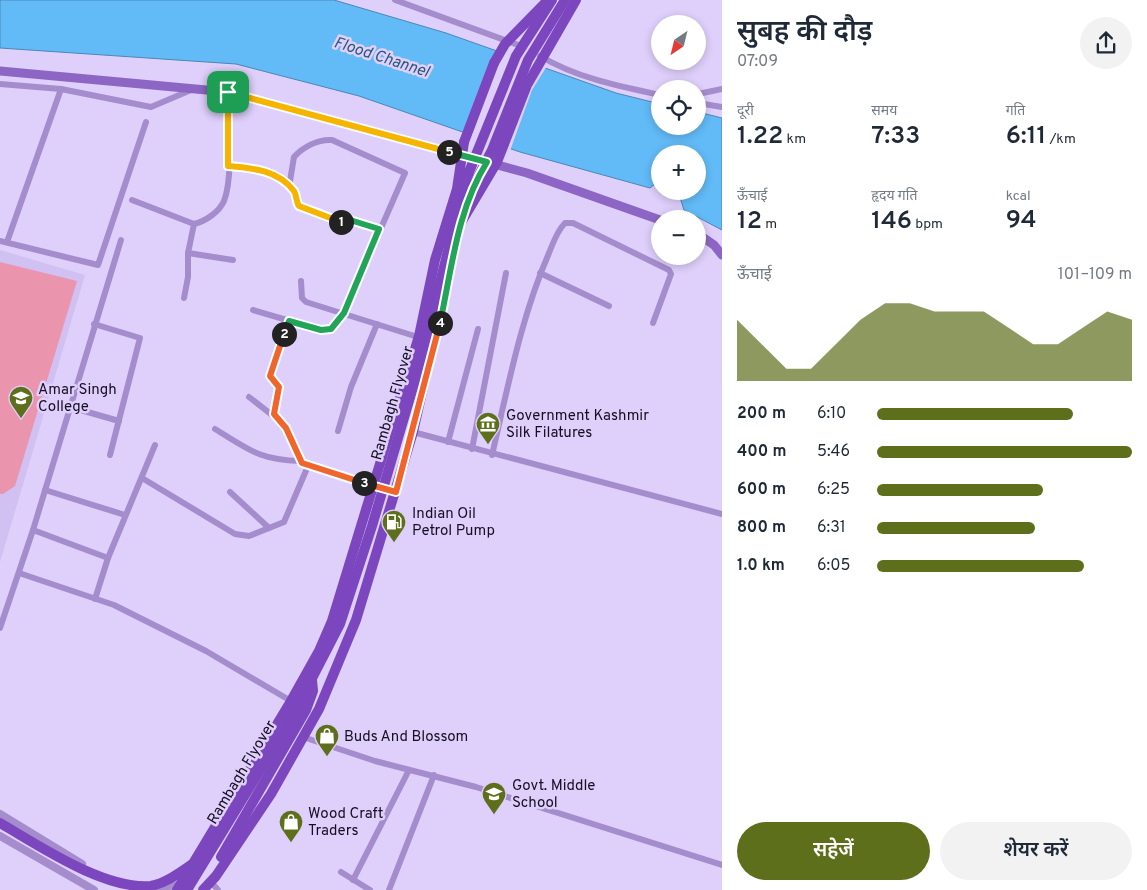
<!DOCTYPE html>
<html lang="hi">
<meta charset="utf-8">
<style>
:root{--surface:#fff;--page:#f2f2f3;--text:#1f2937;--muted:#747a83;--accent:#5e6f1c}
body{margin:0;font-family:Overpass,"Noto Sans Devanagari",sans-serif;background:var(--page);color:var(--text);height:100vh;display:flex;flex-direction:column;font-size:19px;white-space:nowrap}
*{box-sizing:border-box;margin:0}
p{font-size:16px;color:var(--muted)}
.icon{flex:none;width:28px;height:28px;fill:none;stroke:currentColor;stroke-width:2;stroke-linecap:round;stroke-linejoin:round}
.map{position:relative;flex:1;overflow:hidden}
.side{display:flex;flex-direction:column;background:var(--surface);width:425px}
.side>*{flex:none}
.needle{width:32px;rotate:215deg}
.fabs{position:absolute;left:651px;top:15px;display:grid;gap:10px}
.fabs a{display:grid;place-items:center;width:55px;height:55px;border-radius:50%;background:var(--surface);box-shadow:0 2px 8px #0003;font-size:25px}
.pin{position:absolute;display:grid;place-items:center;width:42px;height:42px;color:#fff;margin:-21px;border-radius:10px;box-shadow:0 2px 8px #0006}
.km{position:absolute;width:25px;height:25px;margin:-12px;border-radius:50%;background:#222;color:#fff;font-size:14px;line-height:25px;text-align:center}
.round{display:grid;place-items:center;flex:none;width:52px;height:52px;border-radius:26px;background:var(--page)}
.overview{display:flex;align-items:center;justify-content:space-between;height:85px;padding:0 15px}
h1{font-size:28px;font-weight:600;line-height:38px}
.metrics{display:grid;grid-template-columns:repeat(3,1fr);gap:8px;height:85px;padding:5px 15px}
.metrics div{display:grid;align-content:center}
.metrics b{font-size:25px;font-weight:600}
.metrics small{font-size:14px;font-weight:400}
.metrics p{font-size:14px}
.chart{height:140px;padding:10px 15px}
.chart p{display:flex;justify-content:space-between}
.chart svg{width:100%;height:90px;margin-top:5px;fill:var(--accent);opacity:.7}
.button{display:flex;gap:10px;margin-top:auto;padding:10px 15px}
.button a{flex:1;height:58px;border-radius:30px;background:var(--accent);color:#fff;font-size:20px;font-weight:600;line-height:58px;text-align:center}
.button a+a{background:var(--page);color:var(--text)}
ul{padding:0 15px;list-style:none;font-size:16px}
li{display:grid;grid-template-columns:80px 60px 1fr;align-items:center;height:38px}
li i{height:12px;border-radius:6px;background:var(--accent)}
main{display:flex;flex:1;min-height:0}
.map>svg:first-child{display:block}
.built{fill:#d1c0f2}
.green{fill:#ea94ae}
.water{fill:#62baf7;stroke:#4b87b7}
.pier{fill:#decffb}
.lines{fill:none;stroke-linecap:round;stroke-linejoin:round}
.minor{stroke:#a58dcd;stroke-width:6}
.tertiary{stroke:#a58dcd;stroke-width:8}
.secondary{stroke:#8d66c5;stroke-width:9}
.primary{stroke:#7c47be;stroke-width:10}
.primary-bridge{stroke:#7c47be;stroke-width:10}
.split-1-casing{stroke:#fff;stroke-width:10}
.split-2-casing{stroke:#fff;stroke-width:10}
.split-3-casing{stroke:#fff;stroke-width:10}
.split-4-casing{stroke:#fff;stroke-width:10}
.split-5-casing{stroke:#fff;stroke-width:10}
.split-6-casing{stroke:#fff;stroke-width:10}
.split-1{stroke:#f5b400;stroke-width:6}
.split-2{stroke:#22a559;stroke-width:6}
.split-3{stroke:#f0652b;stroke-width:6}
.split-4{stroke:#f0652b;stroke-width:6}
.split-5{stroke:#22a559;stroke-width:6}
.split-6{stroke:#f5b400;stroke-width:6}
.labels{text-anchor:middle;stroke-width:5;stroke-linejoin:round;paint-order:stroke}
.poi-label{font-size:15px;fill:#160f22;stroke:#decffb;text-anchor:start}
.street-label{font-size:15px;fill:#160f22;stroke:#decffb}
.water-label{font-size:16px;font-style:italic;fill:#2a5878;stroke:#decffb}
</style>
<main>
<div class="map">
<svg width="722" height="890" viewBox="0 0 722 890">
<rect width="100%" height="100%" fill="#decffb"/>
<polygon class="built" points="0,250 85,275 0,562"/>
<polygon class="green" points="0,262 77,281 15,486 3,494 0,494"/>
<polygon class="water" points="0,0 334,0 446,33 616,93 660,104 660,126 698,126 698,112 722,118 722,230 684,210 678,191 698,191 698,154 660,154 660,180 650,188 520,152 359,96 236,64 0,48"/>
<polygon class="pier" points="499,49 547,66 532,90 510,151 465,135"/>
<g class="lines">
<g class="minor">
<polyline points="395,0 521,46"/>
<path d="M540,56C577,78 618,86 660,95"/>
<polyline points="0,84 61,89 151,107 191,90"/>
<polyline points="698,94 722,89"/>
<polyline points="698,103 722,107"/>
<path d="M228,166C252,168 294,172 297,204L309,212L338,223L350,220L379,229"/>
<polyline points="132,200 194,224 188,253 188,277 184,298"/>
<path d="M194,224C206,221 219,212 224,201C234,175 228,121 228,92"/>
<polyline points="0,241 98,265 146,122"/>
<polyline points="7,242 61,89"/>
<polyline points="188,253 233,260"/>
<polyline points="540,273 609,306"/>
<polyline points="301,281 302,298 306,302 421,338"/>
<path d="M253,310L321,330L331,329L344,313L405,173L332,140C318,139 303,147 294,157L289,187"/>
<polyline points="94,324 140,338 110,455"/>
<polyline points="249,397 281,422 303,463 396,492"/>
<polyline points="70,407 119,421"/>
<polyline points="274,415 279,387 270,376 289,321"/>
<path d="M215,429C248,449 259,460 300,461"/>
<polyline points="338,431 351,387 377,324"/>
<polyline points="413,432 722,514"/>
<polyline points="448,442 478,329"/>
<polyline points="472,449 506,273"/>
<path d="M492,455C508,387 521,317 549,253C553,243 557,231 565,223H573L669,270L671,274L653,323"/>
<polyline points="142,478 235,534 249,536 284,522 308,466"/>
<polyline points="45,490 125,515"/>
<polyline points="230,492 269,528"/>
<polyline points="33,530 108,558"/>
<polyline points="19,573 114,605 206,651 291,701"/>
<polyline points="95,599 108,558 155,445"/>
<polyline points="0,628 33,530 121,240"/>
<polyline points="303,737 375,761 476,787 722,865"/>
<polyline points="341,872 370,890"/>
<polyline points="353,880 409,770"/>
<polyline points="211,882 218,890"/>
<polyline points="389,890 434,775"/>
</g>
<g class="tertiary">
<polyline points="0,814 82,864"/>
<polyline points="0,836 94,890"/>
<polyline points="156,887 182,885"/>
</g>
<g class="secondary">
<polyline points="0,71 228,92 527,173 660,220"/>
<polyline points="698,234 714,245 722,255"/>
</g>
<g class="primary">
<polyline points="464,142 494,63"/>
<polyline points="447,243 467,177 516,56 552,0"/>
<polyline points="221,857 306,710 313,691 312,680"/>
<polyline points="203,890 216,876 271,794 319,709 356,620 413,432 461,219 469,194 492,150 528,60 565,0"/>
</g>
<g class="primary-bridge">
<polyline points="494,63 505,44 548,0"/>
<path d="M0,823C40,846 104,890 151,886C166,883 179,873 191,865"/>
<polyline points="177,890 291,701 319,651 332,621 419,336 435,260 457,189 464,142"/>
<polyline points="187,890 290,721 340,624 372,526 416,377 448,251 453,236 497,162 527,85 576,0"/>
</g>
</g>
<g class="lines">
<defs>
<path id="split-1" d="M228,92V166C252,168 278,170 294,191C297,196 296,202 299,206L341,222"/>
<polyline id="split-2" points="284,334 289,321 321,330 331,329 344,313 379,229 350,220 341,222"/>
<polyline id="split-3" points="284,334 270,376 279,387 274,414 286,428 302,463 364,483"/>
<polyline id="split-4" points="364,483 396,492 440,323"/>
<path id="split-5" d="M440,323C452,268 457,210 487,162L449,152"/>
<polyline id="split-6" points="228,92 449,152"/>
</defs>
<use href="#split-1" class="split-1-casing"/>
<use href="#split-2" class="split-2-casing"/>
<use href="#split-3" class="split-3-casing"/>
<use href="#split-4" class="split-4-casing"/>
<use href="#split-5" class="split-5-casing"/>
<use href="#split-6" class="split-6-casing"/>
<use href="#split-1" class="split-1"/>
<use href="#split-2" class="split-2"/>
<use href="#split-3" class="split-3"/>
<use href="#split-4" class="split-4"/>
<use href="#split-5" class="split-5"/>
<use href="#split-6" class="split-6"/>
</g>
<defs>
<symbol id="university-pin" viewBox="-11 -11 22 30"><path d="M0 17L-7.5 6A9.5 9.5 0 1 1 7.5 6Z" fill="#5e6f1c" stroke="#decffb"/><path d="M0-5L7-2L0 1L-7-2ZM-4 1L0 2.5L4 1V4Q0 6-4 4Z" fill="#fff"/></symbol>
<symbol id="museum-pin" viewBox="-11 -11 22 30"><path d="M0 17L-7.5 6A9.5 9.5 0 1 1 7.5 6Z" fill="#5e6f1c" stroke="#decffb"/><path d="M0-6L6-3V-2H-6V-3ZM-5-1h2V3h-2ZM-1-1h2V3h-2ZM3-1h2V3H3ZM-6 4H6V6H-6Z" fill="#fff"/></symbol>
<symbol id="fuel-pin" viewBox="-11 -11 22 30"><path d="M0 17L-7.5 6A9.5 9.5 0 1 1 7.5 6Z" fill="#5e6f1c" stroke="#decffb"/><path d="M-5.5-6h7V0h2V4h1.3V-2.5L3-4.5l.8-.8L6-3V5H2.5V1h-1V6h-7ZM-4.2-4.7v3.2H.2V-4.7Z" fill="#fff"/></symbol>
<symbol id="shop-pin" viewBox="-11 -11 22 30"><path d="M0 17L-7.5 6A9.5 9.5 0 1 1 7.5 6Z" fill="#5e6f1c" stroke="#decffb"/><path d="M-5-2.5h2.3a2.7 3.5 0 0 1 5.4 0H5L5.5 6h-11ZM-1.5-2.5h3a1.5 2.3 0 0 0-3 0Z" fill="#fff"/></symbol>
<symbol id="school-pin" viewBox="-11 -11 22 30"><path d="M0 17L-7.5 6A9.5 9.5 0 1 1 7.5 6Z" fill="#5e6f1c" stroke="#decffb"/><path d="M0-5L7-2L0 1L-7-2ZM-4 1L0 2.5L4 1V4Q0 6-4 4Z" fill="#fff"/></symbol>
</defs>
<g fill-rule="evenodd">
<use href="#university-pin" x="7" y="384" width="28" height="38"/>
<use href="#museum-pin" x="474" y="410" width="28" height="38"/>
<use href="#fuel-pin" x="380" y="508" width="28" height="38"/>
<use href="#shop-pin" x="313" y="722" width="28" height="38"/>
<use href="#school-pin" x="480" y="780" width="28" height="38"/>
<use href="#shop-pin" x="277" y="808" width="28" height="38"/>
</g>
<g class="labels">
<g class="poi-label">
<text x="38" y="394">Amar Singh<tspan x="38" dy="17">College</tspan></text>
<text x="506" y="420">Government Kashmir<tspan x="506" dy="17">Silk Filatures</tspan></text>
<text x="412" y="518">Indian Oil<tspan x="412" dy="17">Petrol Pump</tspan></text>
<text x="344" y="741">Buds And Blossom</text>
<text x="512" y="790">Govt. Middle<tspan x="512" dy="17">School</tspan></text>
<text x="308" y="818">Wood Craft<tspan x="308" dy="17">Traders</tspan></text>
</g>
<g class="street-label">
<text transform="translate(392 403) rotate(-74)" y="5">Rambagh Flyover</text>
<text transform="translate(241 772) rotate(-59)" y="5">Rambagh Flyover</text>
</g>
<g class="water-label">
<text transform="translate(382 56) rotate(18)" y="6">Flood Channel</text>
</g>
</g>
</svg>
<div class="fabs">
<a><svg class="needle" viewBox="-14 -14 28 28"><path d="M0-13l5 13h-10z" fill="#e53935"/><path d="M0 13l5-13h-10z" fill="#747a83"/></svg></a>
<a><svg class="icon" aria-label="locate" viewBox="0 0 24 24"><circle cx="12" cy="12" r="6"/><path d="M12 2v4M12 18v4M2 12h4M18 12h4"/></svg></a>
<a>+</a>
<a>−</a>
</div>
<div class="pin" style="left:228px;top:92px;background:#1e9e55"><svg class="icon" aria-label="arrive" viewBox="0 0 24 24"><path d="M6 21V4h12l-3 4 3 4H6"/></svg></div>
<b class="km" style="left:341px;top:222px">1</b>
<b class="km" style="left:284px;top:334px">2</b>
<b class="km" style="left:364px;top:483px">3</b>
<b class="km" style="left:440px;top:323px">4</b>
<b class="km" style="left:449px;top:152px">5</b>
</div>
<section class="side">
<div class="overview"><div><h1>सुबह की दौड़</h1><p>07:09</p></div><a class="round"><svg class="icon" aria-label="share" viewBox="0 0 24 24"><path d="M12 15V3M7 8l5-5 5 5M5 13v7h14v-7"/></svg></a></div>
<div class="metrics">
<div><p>दूरी</p><b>1.22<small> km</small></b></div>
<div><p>समय</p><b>7:33</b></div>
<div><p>गति</p><b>6:11<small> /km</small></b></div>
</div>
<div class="metrics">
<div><p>ऊँचाई</p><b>12<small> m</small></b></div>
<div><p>हृदय गति</p><b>146<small> bpm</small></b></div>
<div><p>kcal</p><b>94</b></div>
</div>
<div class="chart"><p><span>ऊँचाई</span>101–109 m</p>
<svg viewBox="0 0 160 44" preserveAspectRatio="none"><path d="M0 44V14L10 26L20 38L30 38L40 26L50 14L60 6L70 6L80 10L90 10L100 10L110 18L120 26L130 26L140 18L150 10L160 14V44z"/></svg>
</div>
<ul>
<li><b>200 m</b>6:10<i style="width:77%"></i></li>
<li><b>400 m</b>5:46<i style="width:100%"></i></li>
<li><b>600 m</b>6:25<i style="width:65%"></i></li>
<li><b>800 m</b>6:31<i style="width:62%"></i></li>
<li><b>1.0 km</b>6:05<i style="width:81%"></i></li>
</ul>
<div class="button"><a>सहेजें</a><a>शेयर करें</a></div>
</section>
</main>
